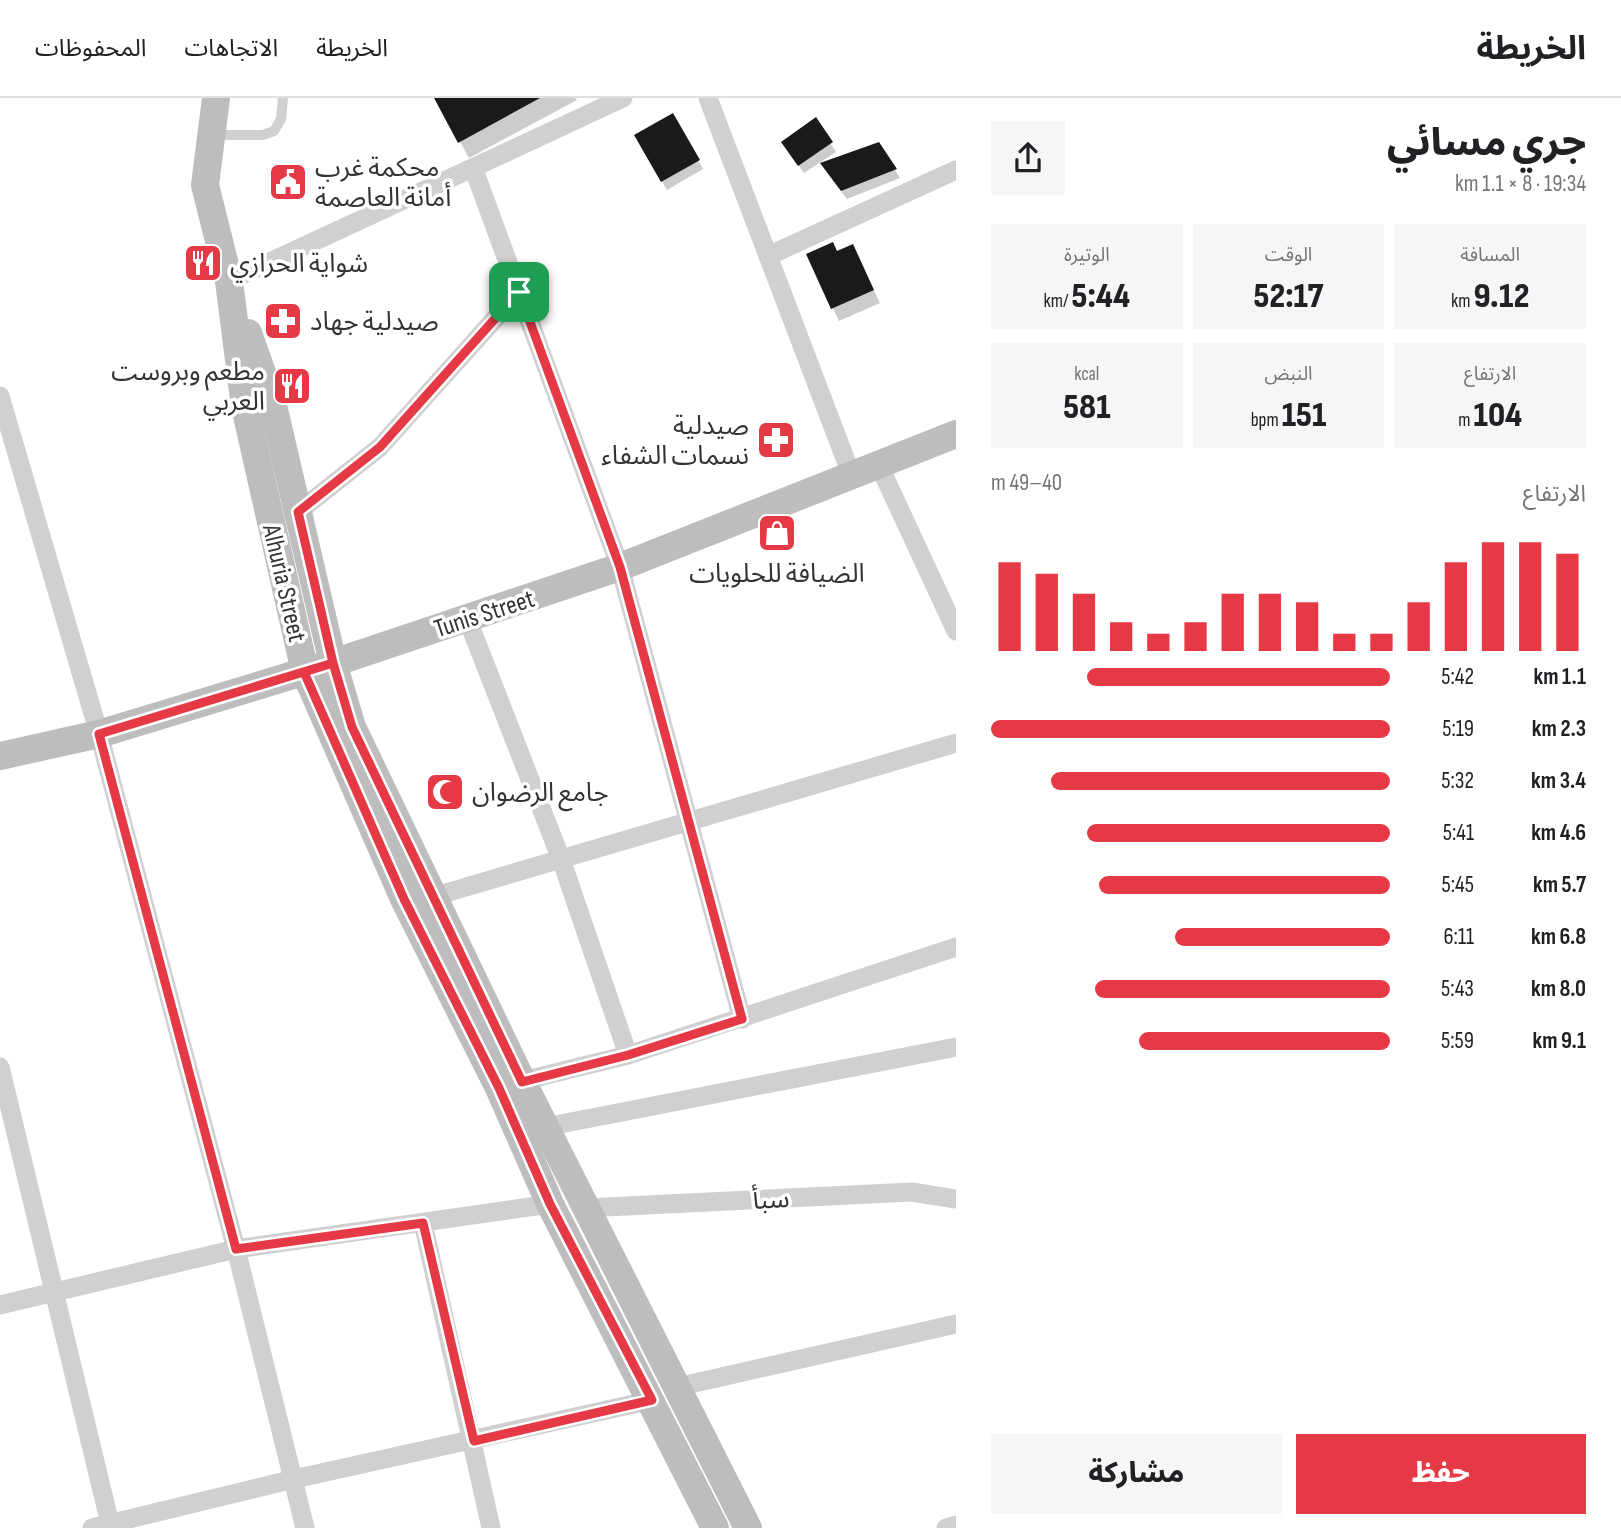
<!DOCTYPE html>
<html lang="ar">
<meta charset="utf-8">
<style>
:root{--surface:#fff;--page:#f6f6f6;--text:#202124;--muted:#757577;--line:#e0e0e0;--accent:#e63946}
body{margin:0;font-family:"Sofia Sans Condensed","Noto Sans Arabic",sans-serif;background:var(--page);color:var(--text);direction:rtl;height:100vh;display:flex;flex-direction:column;font-size:26px;white-space:nowrap}
*{box-sizing:border-box;margin:0}
p{font-size:23px;color:var(--muted)}
.icon{flex:none;width:38px;height:38px;fill:none;stroke:currentColor;stroke-width:2;stroke-linecap:round;stroke-linejoin:round}
.map{position:relative;flex:1;overflow:hidden;direction:ltr}
.side{display:flex;flex-direction:column;background:var(--surface);width:665px}
.side>*{flex:none}
.pin{position:absolute;display:grid;place-items:center;width:60px;height:60px;color:#fff;margin:-30px;border-radius:14px;box-shadow:0 4px 10px #0006}
.round{display:grid;place-items:center;flex:none;width:74px;height:74px;border-radius:0px;background:var(--page)}
.headline{display:flex;align-items:center;justify-content:space-between;height:119px;padding:0 35px}
h1{font-size:38px;font-weight:800;line-height:52px}
.figures{display:grid;grid-template-columns:repeat(3,1fr);gap:10px;height:119px;padding:7px 35px}
.figures div{display:grid;align-content:center;border-radius:0px;background:var(--page);text-align:center}
.figures b{font-size:35px;font-weight:800}
.figures small{font-size:19px;font-weight:400}
.figures p{font-size:19px}
.chart{height:196px;padding:14px 35px}
.chart p{display:flex;justify-content:space-between}
.chart svg{width:100%;height:126px;margin-top:7px;stroke:var(--accent);stroke-width:6}
.action{display:flex;gap:14px;margin-top:auto;padding:14px 35px}
.action a{flex:1;height:80px;border-radius:0px;background:var(--accent);color:#fff;font-size:28px;font-weight:800;line-height:80px;text-align:center}
.action a+a{background:var(--page);color:var(--text)}
ul{padding:0 35px;list-style:none;font-size:23px}
li{display:grid;grid-template-columns:112px 84px 1fr;align-items:center;height:52px}
li i{height:18px;border-radius:9px;background:var(--accent)}
header{display:flex;align-items:center;gap:42px;box-sizing:border-box;height:98px;padding:0 35px;background:var(--surface);border-bottom:2px solid var(--line)}
header strong{font-size:33px}
nav{display:flex;gap:38px;margin-inline-start:auto;font-size:24px}
main{display:flex;flex:1;min-height:0}
.map>svg:first-child{display:block}
.shadow{fill:#0003}
.building{fill:#1a1a1a}
.lines{fill:none;stroke-linecap:round;stroke-linejoin:round}
.lane{stroke:#d0d0d0;stroke-width:10}
.street{stroke:#d0d0d0;stroke-width:19}
.secondary{stroke:#bdbdbd;stroke-width:28}
.route-casing{stroke:#fff;stroke-width:14}
.route{stroke:#e63946;stroke-width:9}
.labels{text-anchor:middle;stroke-width:7;stroke-linejoin:round;paint-order:stroke}
.poi-label{font-size:26px;fill:#333;stroke:#fff;text-anchor:start}
.street-label{font-size:26px;fill:#333;stroke:#fff}
</style>
<header>
<strong>الخريطة</strong>
<nav><a>الخريطة</a><a>الاتجاهات</a><a>المحفوظات</a></nav>
</header>
<main>
<section class="side">
<div class="headline"><div><h1>جري مسائي</h1><p>19:34 · 8 × 1.1 km</p></div><a class="round"><svg class="icon" aria-label="share" viewBox="0 0 24 24"><path d="M12 15V3M7 8l5-5 5 5M5 13v7h14v-7"/></svg></a></div>
<div class="figures">
<div><p>المسافة</p><b>9.12<small> km</small></b></div>
<div><p>الوقت</p><b>52:17</b></div>
<div><p>الوتيرة</p><b>5:44<small> /km</small></b></div>
</div>
<div class="figures">
<div><p>الارتفاع</p><b>104<small> m</small></b></div>
<div><p>النبض</p><b>151<small> bpm</small></b></div>
<div><p>kcal</p><b>581</b></div>
</div>
<div class="chart"><p><span>الارتفاع</span>40–49 m</p>
<svg viewBox="0 0 160 44" preserveAspectRatio="none"><path d="M5 44V13M15 44V17M25 44V24M35 44V34M45 44V38M55 44V34M65 44V24M75 44V24M85 44V27M95 44V38M105 44V38M115 44V27M125 44V13M135 44V6M145 44V6M155 44V10"/></svg>
</div>
<ul>
<li><b>1.1 km</b>5:42<i style="width:76%"></i></li>
<li><b>2.3 km</b>5:19<i style="width:100%"></i></li>
<li><b>3.4 km</b>5:32<i style="width:85%"></i></li>
<li><b>4.6 km</b>5:41<i style="width:76%"></i></li>
<li><b>5.7 km</b>5:45<i style="width:73%"></i></li>
<li><b>6.8 km</b>6:11<i style="width:54%"></i></li>
<li><b>8.0 km</b>5:43<i style="width:74%"></i></li>
<li><b>9.1 km</b>5:59<i style="width:63%"></i></li>
</ul>
<div class="action"><a>حفظ</a><a>مشاركة</a></div>
</section>
<div class="map">
<svg width="956" height="1430" viewBox="0 0 956 1430">
<rect width="100%" height="100%" fill="#fff"/>
<g class="shadow">
<polygon points="436,0 575,0 577,2 469,60"/>
<polygon points="673,17 703,71 667,92 636,38"/>
<polygon points="815,22 836,54 804,75 788,52"/>
<polygon points="879,46 900,80 847,101 827,74"/>
<polygon points="837,155 859,161 880,205 839,223 808,157"/>
</g>
<g class="building">
<polygon points="434,0 540,0 458,45"/>
<polygon points="673,15 700,62 661,84 634,37"/>
<polygon points="816,19 833,44 798,68 781,44"/>
<polygon points="879,44 897,71 841,93 820,65"/>
<polygon points="833,144 837,153 853,146 874,192 831,211 806,156"/>
</g>
<g class="lines">
<polyline class="lane" points="212,37 263,37 274,33 281,21 283,0"/>
<g class="street">
<polyline points="708,0 851,376"/>
<polyline points="474,72 620,469 742,921"/>
<polyline points="768,158 956,72"/>
<polyline points="229,183 623,0"/>
<polyline points="0,298 99,636 236,1151 305,1430"/>
<polyline points="878,365 956,533"/>
<polyline points="298,414 380,349 519,194"/>
<polyline points="467,520 561,761 628,957"/>
<polyline points="432,799 956,645"/>
<polyline points="0,969 111,1430"/>
<polyline points="522,983 628,957 956,849"/>
<polyline points="545,1029 956,949"/>
<polyline points="585,1110 912,1094 956,1101"/>
<polyline points="423,1125 491,1430"/>
<polyline points="0,1207 236,1151 550,1106"/>
<polyline points="677,1289 956,1226"/>
<polyline points="92,1430 294,1381 652,1302"/>
<polyline points="946,1430 956,1427"/>
</g>
<g class="secondary">
<polyline points="216,0 205,87 229,183 245,309 305,574 404,801 499,990 550,1106 715,1430"/>
<polyline points="248,235 272,303 333,565 352,629 522,983 748,1430"/>
<polyline points="0,658 99,636 333,565 620,469 956,336"/>
</g>
</g>
<g class="lines">
<defs>
<polyline id="route" points="519,194 380,349 298,414 333,565 99,636 236,1151 423,1125 474,1343 652,1302 550,1106 499,990 404,801 304,574 333,565 352,629 522,984 628,957 742,921 620,469 519,194"/>
</defs>
<use href="#route" class="route-casing"/>
<use href="#route" class="route"/>
</g>
<defs>
<symbol id="civic-square" viewBox="-11 -11 22 22"><rect x="-9" y="-9" width="18" height="18" rx="4" fill="#e63946" stroke="#fff"/><path d="M-.6-6.5H3V-4.5H.6V-3L4-1V1h2V6H-6V1h2V-1L-.6-3ZM-1.2 2.5V6h2.4V2.5Z" fill="#fff"/></symbol>
<symbol id="restaurant-square" viewBox="-11 -11 22 22"><rect x="-9" y="-9" width="18" height="18" rx="4" fill="#e63946" stroke="#fff"/><path d="M-5-6h1v4h1v-4h1v4h1v-4h1v5L-1.5 .5V6h-2V.5L-5-1ZM5-6V6H3V1.5H1.5Q1.5-4 5-6Z" fill="#fff"/></symbol>
<symbol id="pharmacy-square" viewBox="-11 -11 22 22"><rect x="-9" y="-9" width="18" height="18" rx="4" fill="#e63946" stroke="#fff"/><path d="M-2-6h4v4h4v4h-4v4h-4v-4h-4v-4h4Z" fill="#fff"/></symbol>
<symbol id="shop-square" viewBox="-11 -11 22 22"><rect x="-9" y="-9" width="18" height="18" rx="4" fill="#e63946" stroke="#fff"/><path d="M-5-2.5h2.3a2.7 3.5 0 0 1 5.4 0H5L5.5 6h-11ZM-1.5-2.5h3a1.5 2.3 0 0 0-3 0Z" fill="#fff"/></symbol>
<symbol id="mosque-square" viewBox="-11 -11 22 22"><rect x="-9" y="-9" width="18" height="18" rx="4" fill="#e63946" stroke="#fff"/><path d="M3.5-4.9A6 6 0 1 0 3.5 4.9A5 5 0 1 1 3.5-4.9Z" fill="#fff"/></symbol>
</defs>
<g fill-rule="evenodd">
<use href="#civic-square" x="266" y="62" width="44" height="44"/>
<use href="#restaurant-square" x="181" y="143" width="44" height="44"/>
<use href="#pharmacy-square" x="261" y="201" width="44" height="44"/>
<use href="#restaurant-square" x="270" y="266" width="44" height="44"/>
<use href="#pharmacy-square" x="754" y="320" width="44" height="44"/>
<use href="#shop-square" x="755" y="413" width="44" height="44"/>
<use href="#mosque-square" x="423" y="672" width="44" height="44"/>
</g>
<g class="labels">
<g class="poi-label">
<text x="315" y="78">محكمة غرب<tspan x="315" dy="30">أمانة العاصمة</tspan></text>
<text x="230" y="174">شواية الحرازي</text>
<text x="310" y="232">صيدلية جهاد</text>
<text x="265" y="282" text-anchor="end">مطعم وبروست<tspan x="265" dy="30">العربي</tspan></text>
<text x="749" y="336" text-anchor="end">صيدلية<tspan x="749" dy="30">نسمات الشفاء</tspan></text>
<text x="777" y="484" text-anchor="middle">الضيافة للحلويات</text>
<text x="472" y="703">جامع الرضوان</text>
</g>
<g class="street-label">
<text transform="translate(285 485) rotate(77)" y="9">Alhuria Street</text>
<text transform="translate(484 515) rotate(-18)" y="9">Tunis Street</text>
<text transform="translate(771 1101) rotate(-3)" y="9">سبأ</text>
</g>
</g>
</svg>
<div class="pin" style="left:519px;top:194px;background:#1e9e55"><svg class="icon" aria-label="arrive" viewBox="0 0 24 24"><path d="M6 21V4h12l-3 4 3 4H6"/></svg></div>
</div>
</main>
